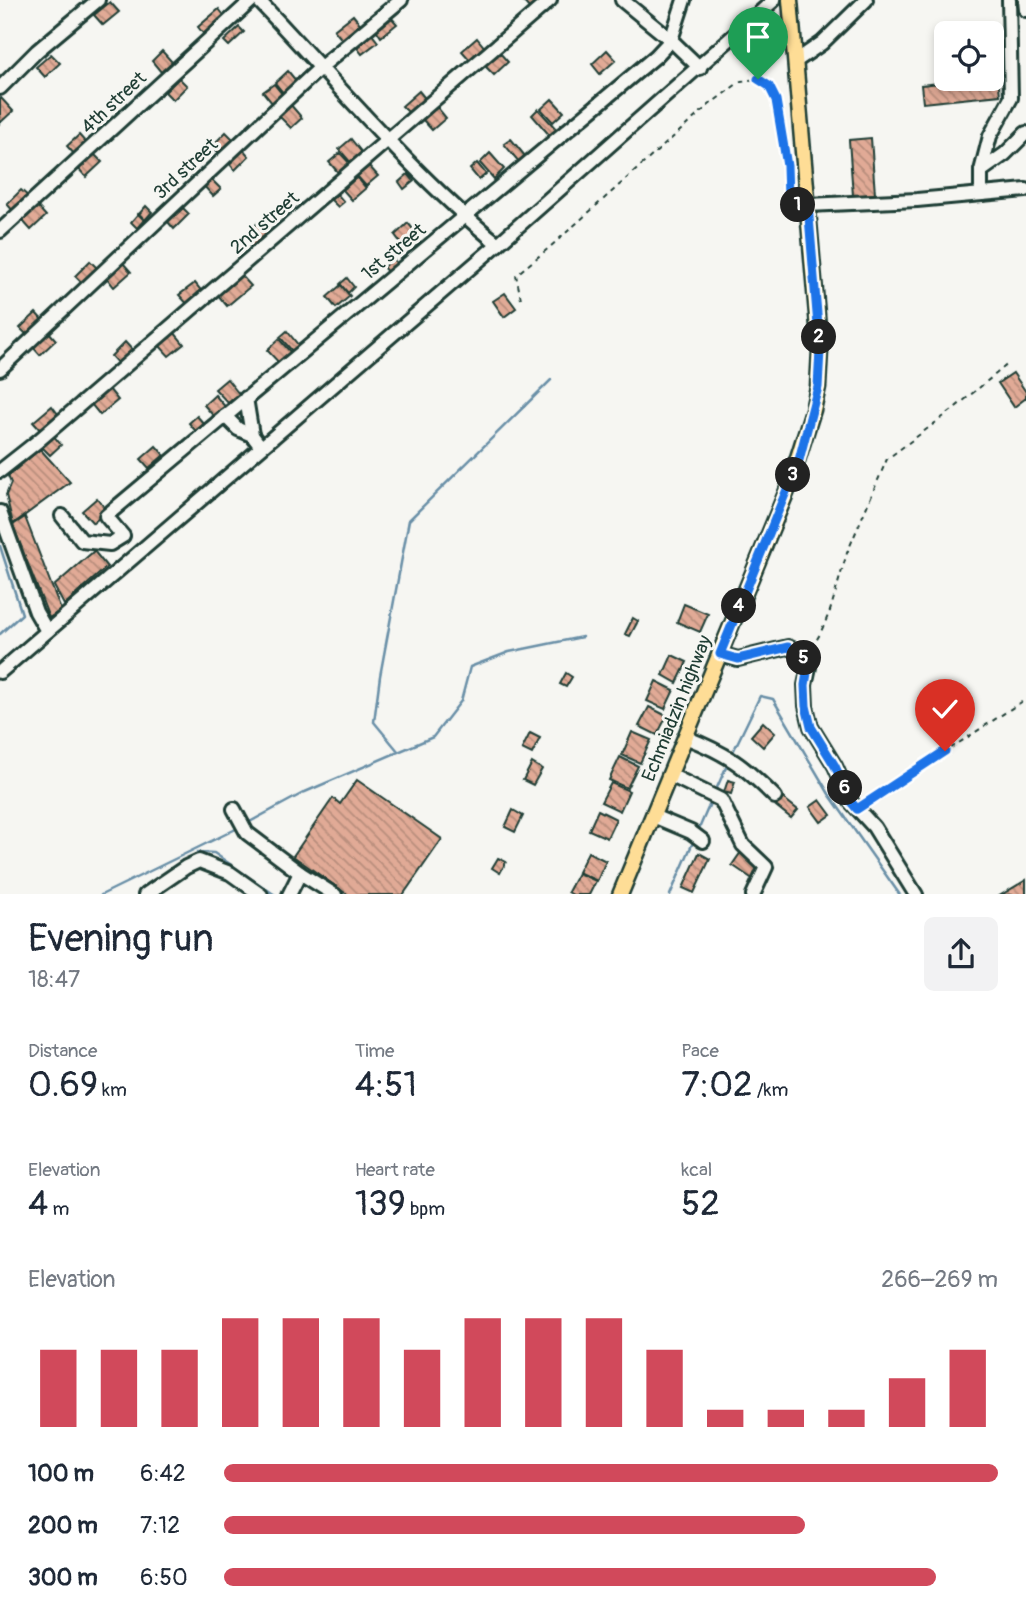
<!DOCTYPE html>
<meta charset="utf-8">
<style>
:root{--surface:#fff;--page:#f2f2f3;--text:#1f2937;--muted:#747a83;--accent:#d1495b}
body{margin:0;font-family:Pangolin,sans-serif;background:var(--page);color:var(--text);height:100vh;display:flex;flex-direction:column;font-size:26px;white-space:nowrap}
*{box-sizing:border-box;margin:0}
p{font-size:23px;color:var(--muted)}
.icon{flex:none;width:38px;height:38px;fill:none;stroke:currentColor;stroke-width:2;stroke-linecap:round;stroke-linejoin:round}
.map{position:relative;height:894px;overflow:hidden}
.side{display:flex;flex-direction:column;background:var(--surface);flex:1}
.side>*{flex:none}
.buttons{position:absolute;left:934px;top:21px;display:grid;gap:14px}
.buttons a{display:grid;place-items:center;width:70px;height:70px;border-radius:10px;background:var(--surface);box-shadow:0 4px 10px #0003;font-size:35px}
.pin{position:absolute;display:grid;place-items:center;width:60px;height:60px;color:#fff;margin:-72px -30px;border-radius:50% 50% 50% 0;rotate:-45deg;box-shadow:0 0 7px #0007}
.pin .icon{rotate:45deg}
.km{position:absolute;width:35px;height:35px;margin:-18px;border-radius:50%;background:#222;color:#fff;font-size:19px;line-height:35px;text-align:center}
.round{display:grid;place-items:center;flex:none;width:74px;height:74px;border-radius:10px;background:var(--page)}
.summary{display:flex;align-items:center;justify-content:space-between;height:119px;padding:0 28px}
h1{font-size:38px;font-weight:600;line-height:52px}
.stats{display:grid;grid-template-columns:repeat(3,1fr);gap:10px;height:119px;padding:7px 28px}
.stats div{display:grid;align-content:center}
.stats b{font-size:35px;font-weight:600}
.stats small{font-size:19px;font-weight:400}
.stats p{font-size:19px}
.chart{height:196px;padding:14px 28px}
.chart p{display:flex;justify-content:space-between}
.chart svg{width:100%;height:126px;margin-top:7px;stroke:var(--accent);stroke-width:6}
ul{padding:0 28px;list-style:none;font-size:23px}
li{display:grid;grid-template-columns:112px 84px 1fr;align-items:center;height:52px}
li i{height:18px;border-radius:9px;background:var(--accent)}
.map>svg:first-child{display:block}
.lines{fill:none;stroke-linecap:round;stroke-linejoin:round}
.stream{stroke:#698fa7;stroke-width:2.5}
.building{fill:url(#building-back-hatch);stroke:#1f3d34;stroke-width:2}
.minor-casing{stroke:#1f3d34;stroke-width:18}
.major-casing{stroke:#1f3d34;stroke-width:19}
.path{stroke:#1f3d34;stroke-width:2;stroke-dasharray:5 5;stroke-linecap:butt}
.minor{stroke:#f6f6f2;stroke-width:12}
.major{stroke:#fedd96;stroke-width:14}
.route-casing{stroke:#fff;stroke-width:14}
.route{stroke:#1a73e8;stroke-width:9}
.labels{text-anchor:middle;stroke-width:6;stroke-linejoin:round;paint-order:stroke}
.street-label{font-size:19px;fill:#1f3d34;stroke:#f6f6f2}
</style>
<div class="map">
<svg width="1026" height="895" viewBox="0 0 1026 895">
<defs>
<pattern id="building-back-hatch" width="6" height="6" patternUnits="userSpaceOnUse" patternTransform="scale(1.75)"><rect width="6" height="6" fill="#e1aa96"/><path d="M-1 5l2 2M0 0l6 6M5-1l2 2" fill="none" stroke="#b68c7b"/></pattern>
</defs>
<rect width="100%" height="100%" fill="#f6f6f2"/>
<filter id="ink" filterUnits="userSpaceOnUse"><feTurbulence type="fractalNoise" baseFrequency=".0143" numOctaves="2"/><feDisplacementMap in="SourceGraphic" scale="14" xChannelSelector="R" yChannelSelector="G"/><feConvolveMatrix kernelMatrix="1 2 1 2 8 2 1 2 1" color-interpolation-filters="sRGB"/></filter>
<g filter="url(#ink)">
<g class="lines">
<g class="stream">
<polyline points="0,546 22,614 0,634"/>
<polyline points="398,751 374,722 380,676 409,520 551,380"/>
<polyline points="732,754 760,696 773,699 829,794 900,895"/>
<polyline points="715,792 728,763"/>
<polyline points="246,824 305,792 433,737 461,701 470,667 509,652 582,637"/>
<polyline points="698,831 711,801"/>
<polyline points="197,852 214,853 275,895"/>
<polyline points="101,895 240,827"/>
<polyline points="670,895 694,840"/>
</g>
</g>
<g class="building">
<polygon points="522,0 541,0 530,9"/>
<polygon points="110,2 119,12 103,25 94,15"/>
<polygon points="219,9 227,19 206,37 198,27"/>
<polygon points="353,15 362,26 343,41 334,30"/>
<polygon points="390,16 397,24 381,37 375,28"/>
<polygon points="239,27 244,32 229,46 224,41"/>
<polygon points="371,33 378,42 362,54 355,45"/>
<polygon points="477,38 485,48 471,61 462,51"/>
<polygon points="607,50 616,60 600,74 592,64"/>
<polygon points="162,51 172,62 161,72 152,61"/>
<polygon points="499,52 508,62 494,75 484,65"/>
<polygon points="51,54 60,63 45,77 36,67"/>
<polygon points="288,71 297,82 284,94 275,83"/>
<polygon points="998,77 1000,95 923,103 921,85"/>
<polygon points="179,78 187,86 173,100 165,92"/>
<polygon points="274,84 282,94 272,103 263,92"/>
<polygon points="419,91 428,102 412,116 402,106"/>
<polygon points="1,98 13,111 0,123 0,99"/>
<polygon points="552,99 564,112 553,122 541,109"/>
<polygon points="290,104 302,118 291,128 278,115"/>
<polygon points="437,107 446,118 432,130 423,120"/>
<polygon points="538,109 558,131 551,137 532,115"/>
<polygon points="226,132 234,140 220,154 212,146"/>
<polygon points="79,135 87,144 75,155 67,146"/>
<polygon points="871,138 875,194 853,196 849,140"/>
<polygon points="351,139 363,154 351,163 339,149"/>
<polygon points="511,139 525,156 519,162 504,144"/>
<polygon points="241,147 249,156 235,170 227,161"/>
<polygon points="340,153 353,167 342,177 329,162"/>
<polygon points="490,153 504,169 494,179 480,163"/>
<polygon points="94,154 102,162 86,177 78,168"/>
<polygon points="477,163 486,174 479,180 470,169"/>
<polygon points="369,166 378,176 366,186 357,176"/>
<polygon points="408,174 414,181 404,189 399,182"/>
<polygon points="357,177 366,188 352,200 343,190"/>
<polygon points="210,178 221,189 213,196 203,185"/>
<polygon points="21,190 29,197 14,212 7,204"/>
<polygon points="337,194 344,202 338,207 331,200"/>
<polygon points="37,206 46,216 31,230 22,220"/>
<polygon points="146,206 152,212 145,220 139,214"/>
<polygon points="183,208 189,214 174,229 168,222"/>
<polygon points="138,214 144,220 137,228 131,222"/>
<polygon points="259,222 269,233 252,248 242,237"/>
<polygon points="408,223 418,235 404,247 395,235"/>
<polygon points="393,259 398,265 388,273 383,267"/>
<polygon points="90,261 98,269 83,284 75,276"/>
<polygon points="123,263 131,272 114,287 107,278"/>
<polygon points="241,275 251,286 227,306 218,295"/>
<polygon points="347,278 354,287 348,293 340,284"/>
<polygon points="195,283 204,294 189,306 179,295"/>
<polygon points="341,285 350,296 336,308 327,297"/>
<polygon points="505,293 516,308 504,317 493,301"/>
<polygon points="36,313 44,322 28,336 20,328"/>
<polygon points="48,331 56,340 40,355 32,346"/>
<polygon points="287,331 299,346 293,352 280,337"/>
<polygon points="174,332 184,344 169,356 159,345"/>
<polygon points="279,339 293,355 281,365 267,350"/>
<polygon points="125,342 135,353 121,367 111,356"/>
<polygon points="1013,373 1026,392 1026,398 1014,407 998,383"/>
<polygon points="227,379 239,394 228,403 215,389"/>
<polygon points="109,389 118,400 100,415 91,404"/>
<polygon points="215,395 228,410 217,420 204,405"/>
<polygon points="52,406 61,418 43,433 33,422"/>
<polygon points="197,416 206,426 198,434 189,423"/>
<polygon points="53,435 61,445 50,455 41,446"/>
<polygon points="156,446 164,455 149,468 141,459"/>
<polygon points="40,449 70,482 13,524 6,495 11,483 8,476"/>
<polygon points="97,498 107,511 93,523 82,511"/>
<polygon points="25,517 61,610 49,618 13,525"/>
<polygon points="94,551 107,567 64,605 54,586"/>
<polygon points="684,604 708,614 700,632 677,622"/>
<polygon points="633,618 638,621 630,636 625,634"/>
<polygon points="672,655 687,662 677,683 663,675"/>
<polygon points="566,673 572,677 566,687 560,684"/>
<polygon points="656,681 674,690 665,709 647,701"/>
<polygon points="649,707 667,716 657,735 639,726"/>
<polygon points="763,722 775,733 763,747 751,736"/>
<polygon points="632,732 651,740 640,763 622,755"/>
<polygon points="530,733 540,738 532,754 522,749"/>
<polygon points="620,757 638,766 627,788 609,780"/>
<polygon points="532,763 542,769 533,785 523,780"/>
<polygon points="357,780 442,839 403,895 348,895 293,856 333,798 340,804"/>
<polygon points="728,780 735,782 731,794 724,792"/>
<polygon points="611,783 629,791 620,811 601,802"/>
<polygon points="783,798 798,810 791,818 776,806"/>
<polygon points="820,800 831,815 821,822 810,807"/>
<polygon points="513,810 523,816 515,832 505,827"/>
<polygon points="598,810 616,819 607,838 589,830"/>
<polygon points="588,852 606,861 597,881 578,872"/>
<polygon points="741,852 763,868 754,880 732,865"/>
<polygon points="699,853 710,859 694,893 683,888"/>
<polygon points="498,858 506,862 500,873 492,868"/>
<polygon points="578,873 596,881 589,895 573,895 568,892"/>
<polygon points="1026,880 1026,895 1001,895"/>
</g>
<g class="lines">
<defs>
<g id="minor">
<path d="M258,0C336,82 410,172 498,244"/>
<polyline points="622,0 671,40 700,68"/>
<polyline points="1025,0 1026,10"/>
<polyline points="796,61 822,43 866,0"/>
<polyline points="0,88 37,51 98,0"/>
<polyline points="981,171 1005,154 1026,133"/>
<polyline points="981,194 981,171 990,136 1011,98 1009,0"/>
<polyline points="808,205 917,200 1026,190"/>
<polyline points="0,231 252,0"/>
<polyline points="0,369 321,67 401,0"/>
<polyline points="246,398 252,435 261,447"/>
<polyline points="225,416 238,429 252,435"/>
<polyline points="0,471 38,441 550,0"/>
<polyline points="0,512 36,612 47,631"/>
<polyline points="62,516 82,541 110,544 123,536 106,516 656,56 671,40 684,0"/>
<polyline points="720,654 738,659 788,647 802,653 809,667 805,685 806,706 811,727 835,766 851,802 874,827 916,895"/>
<polyline points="0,672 498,244 774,0"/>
<path d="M685,737C728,754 743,765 775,797"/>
<polyline points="670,775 721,800 743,845 766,867 753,895"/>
<polyline points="234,809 247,833 300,873"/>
<polyline points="653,816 691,832 703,841"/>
<polyline points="145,895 186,867 199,861 230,873 261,895"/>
<polyline points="289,895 300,873 335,895"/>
</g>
<polyline id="major" points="620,895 789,486 813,410 818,387 820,350 790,0"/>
</defs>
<use href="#minor" class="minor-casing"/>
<use href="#major" class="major-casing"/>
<g class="path">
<polyline points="521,299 516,275 550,247 709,105 741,81 758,79 769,86 776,100 787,166 788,196 794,205 797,205"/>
<polyline points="812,648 820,634 830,611 847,553 887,459 951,411 1009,363"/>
<polyline points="867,803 1026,699"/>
</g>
<use href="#minor" class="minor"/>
<use href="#major" class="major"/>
</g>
</g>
<g class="lines" filter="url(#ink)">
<defs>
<polyline id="route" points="758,79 769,86 776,100 787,166 788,196 794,205 808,205 820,350 818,387 799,460 720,654 738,659 788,647 802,653 808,667 805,685 806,706 811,727 835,766 851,802 857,809 945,751"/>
</defs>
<use href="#route" class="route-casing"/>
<use href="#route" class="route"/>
</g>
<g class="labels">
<g class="street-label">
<text transform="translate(113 102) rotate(-43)" y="7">4th street</text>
<text transform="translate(185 168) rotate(-43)" y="7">3rd street</text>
<text transform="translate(264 222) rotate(-41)" y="7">2nd street</text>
<text transform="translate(393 251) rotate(-40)" y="7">1st street</text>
<text transform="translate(676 708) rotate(-68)" y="7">Echmiadzin highway</text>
</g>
</g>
</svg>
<div class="buttons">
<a><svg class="icon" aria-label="locate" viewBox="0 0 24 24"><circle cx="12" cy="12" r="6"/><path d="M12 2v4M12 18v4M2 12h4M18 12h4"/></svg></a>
</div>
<div class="pin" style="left:758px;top:79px;background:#1e9e55"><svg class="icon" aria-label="arrive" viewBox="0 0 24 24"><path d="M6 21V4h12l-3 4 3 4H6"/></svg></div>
<div class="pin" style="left:945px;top:751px;background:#d93025"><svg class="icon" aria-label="check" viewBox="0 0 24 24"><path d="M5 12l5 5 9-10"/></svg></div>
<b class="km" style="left:798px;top:205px">1</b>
<b class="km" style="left:819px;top:337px">2</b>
<b class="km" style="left:793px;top:475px">3</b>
<b class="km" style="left:739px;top:606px">4</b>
<b class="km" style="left:804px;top:658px">5</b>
<b class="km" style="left:845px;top:788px">6</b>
</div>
<section class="side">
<div class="summary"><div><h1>Evening run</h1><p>18:47</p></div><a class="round"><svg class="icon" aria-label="share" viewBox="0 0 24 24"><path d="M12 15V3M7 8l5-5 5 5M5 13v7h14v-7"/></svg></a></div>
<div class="stats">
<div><p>Distance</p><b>0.69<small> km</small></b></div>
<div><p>Time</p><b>4:51</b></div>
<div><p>Pace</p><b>7:02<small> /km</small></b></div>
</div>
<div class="stats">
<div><p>Elevation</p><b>4<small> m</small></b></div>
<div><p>Heart rate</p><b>139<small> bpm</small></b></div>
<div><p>kcal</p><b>52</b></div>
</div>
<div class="chart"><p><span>Elevation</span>266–269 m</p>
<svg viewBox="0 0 160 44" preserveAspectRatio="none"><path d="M5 44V17M15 44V17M25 44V17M35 44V6M45 44V6M55 44V6M65 44V17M75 44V6M85 44V6M95 44V6M105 44V17M115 44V38M125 44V38M135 44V38M145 44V27M155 44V17"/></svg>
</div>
<ul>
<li><b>100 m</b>6:42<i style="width:100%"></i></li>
<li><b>200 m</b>7:12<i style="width:75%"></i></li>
<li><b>300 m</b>6:50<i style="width:92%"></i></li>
</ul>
</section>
